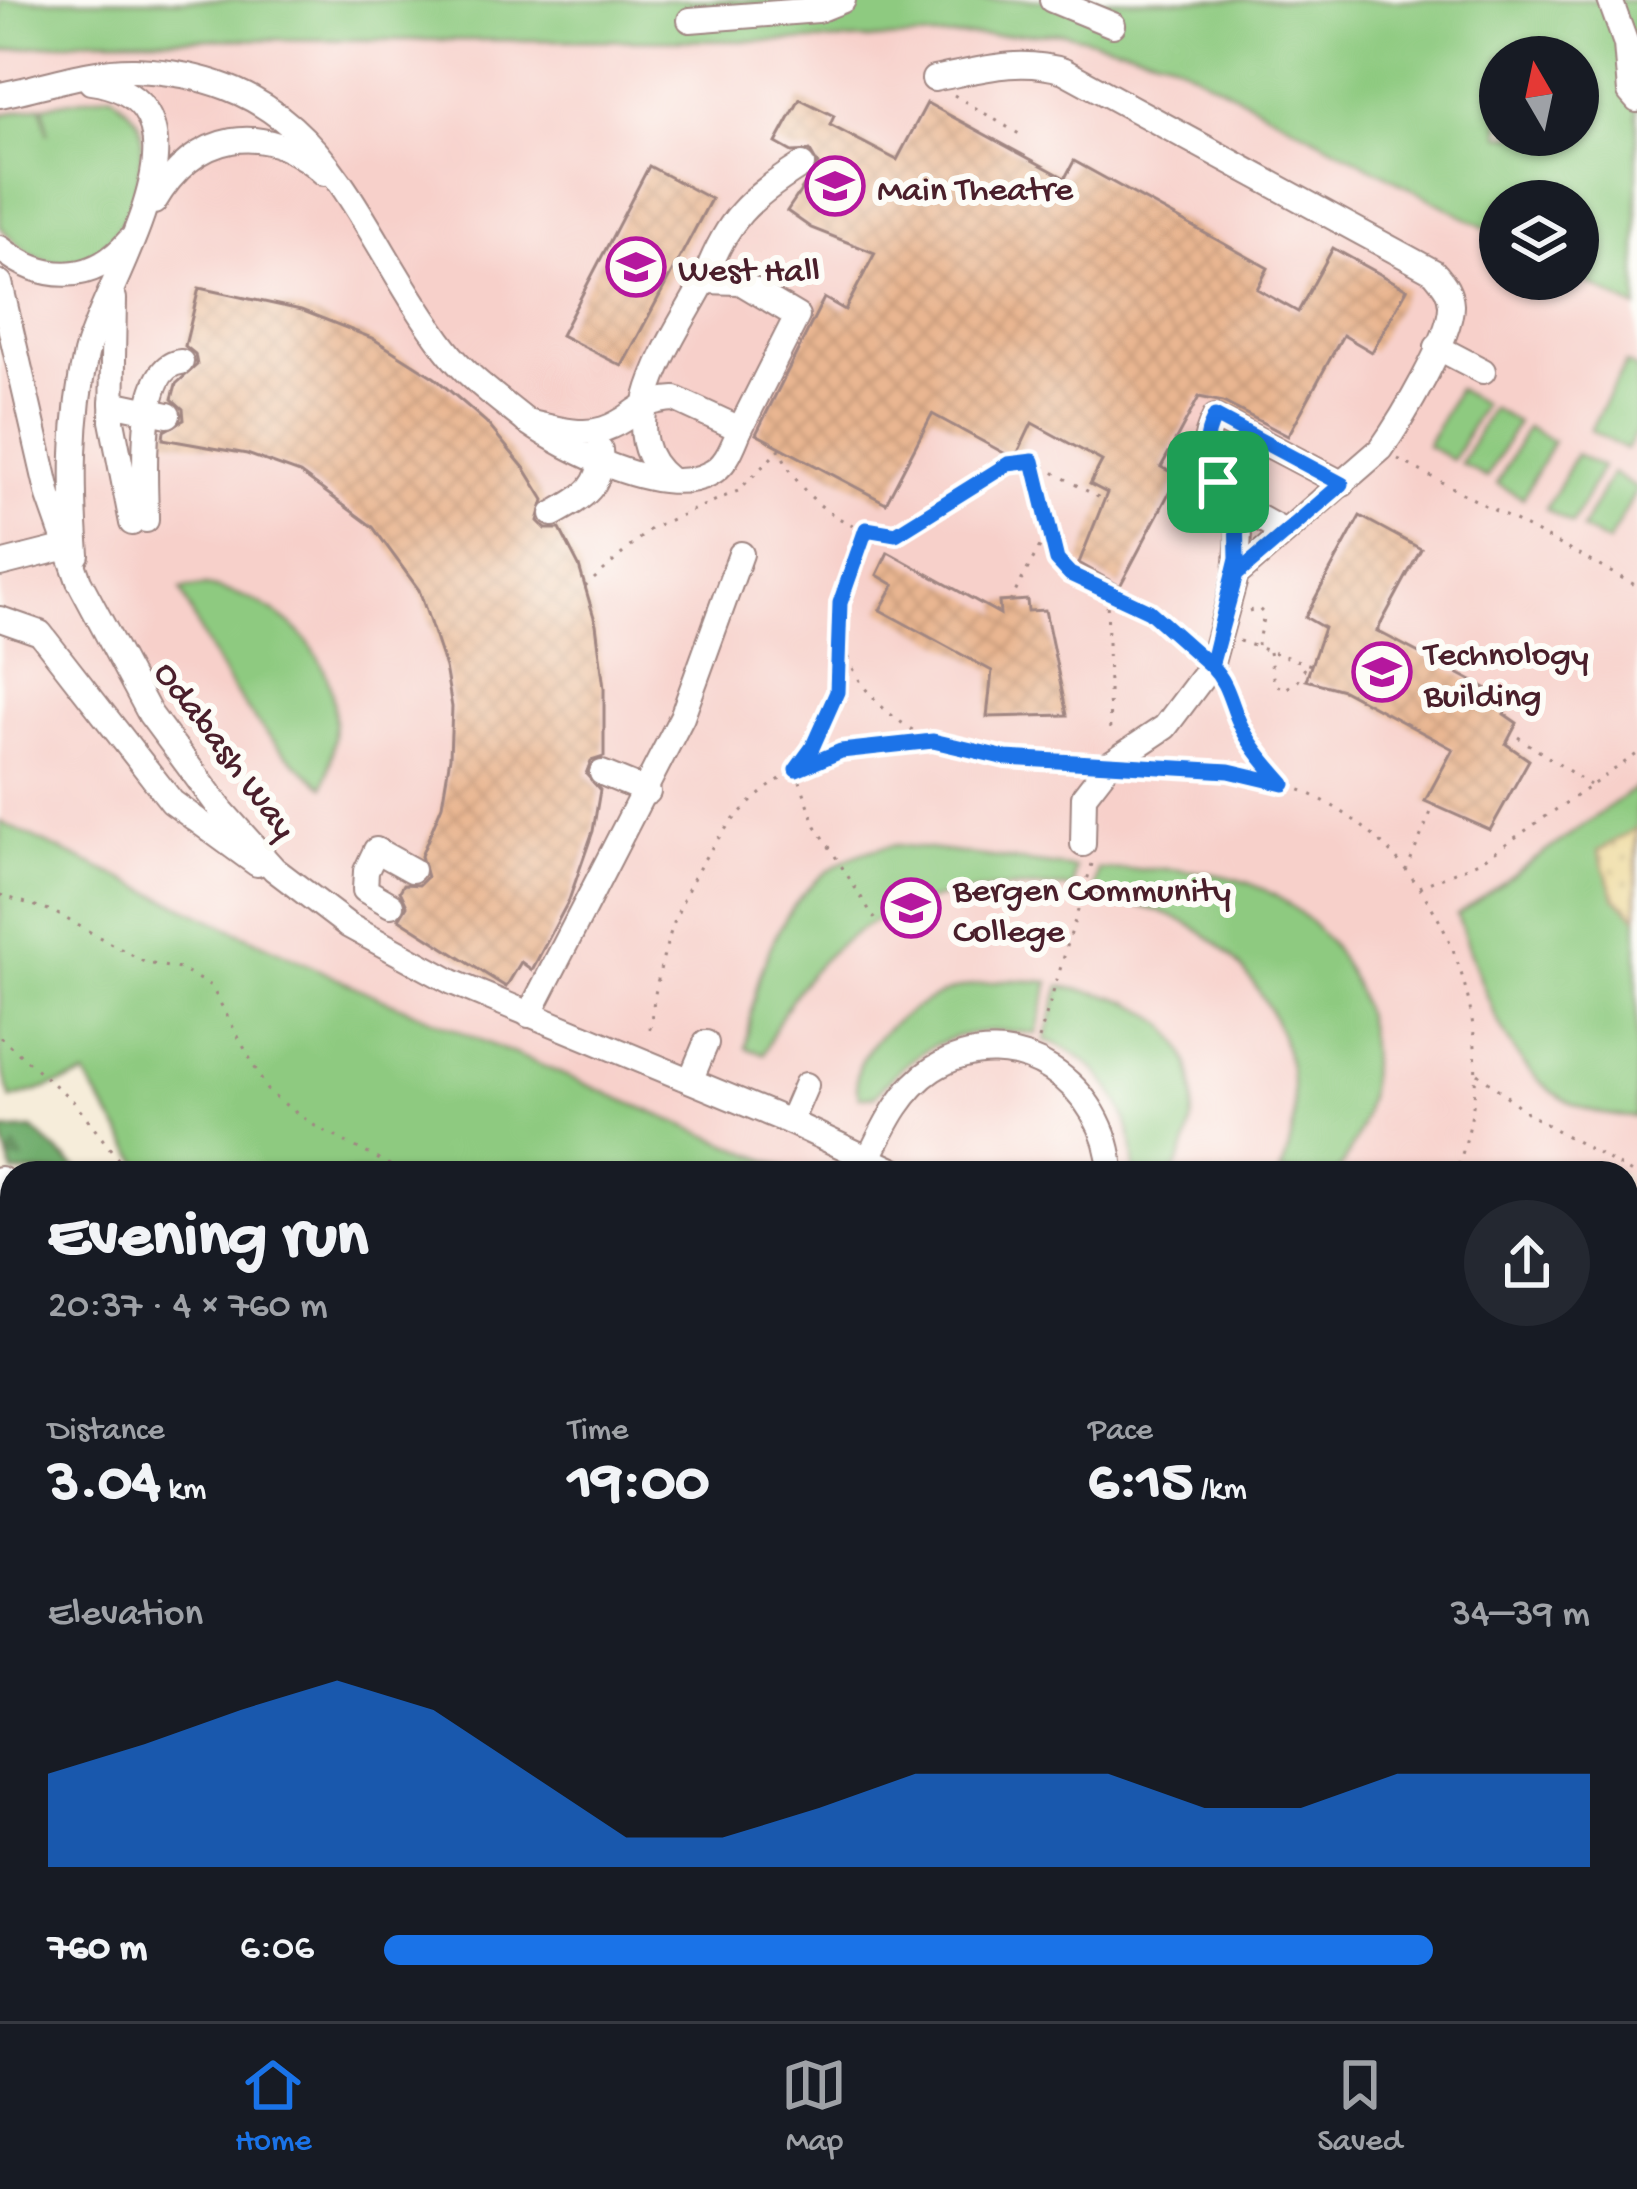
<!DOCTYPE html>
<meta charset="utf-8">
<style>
:root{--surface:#171b24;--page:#242831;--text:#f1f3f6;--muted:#9ea1a6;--line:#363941;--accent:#1a73e8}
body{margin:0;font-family:"Gochi Hand",sans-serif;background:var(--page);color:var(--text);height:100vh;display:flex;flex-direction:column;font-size:45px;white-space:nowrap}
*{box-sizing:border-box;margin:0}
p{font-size:39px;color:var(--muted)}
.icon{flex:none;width:66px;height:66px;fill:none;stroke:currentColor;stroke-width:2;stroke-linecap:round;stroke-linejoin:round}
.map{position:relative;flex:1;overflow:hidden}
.details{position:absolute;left:0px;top:1161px;width:1638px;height:861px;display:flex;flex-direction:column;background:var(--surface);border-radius:36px 36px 0 0;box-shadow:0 3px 9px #0004}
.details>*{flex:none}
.needle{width:78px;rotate:351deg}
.controls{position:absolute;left:1479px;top:36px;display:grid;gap:24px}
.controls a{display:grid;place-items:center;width:120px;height:120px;border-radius:50%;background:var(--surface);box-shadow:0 3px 9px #0004;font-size:60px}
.pin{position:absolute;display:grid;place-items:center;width:102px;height:102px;color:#fff;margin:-51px;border-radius:24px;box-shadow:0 6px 18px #0006}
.round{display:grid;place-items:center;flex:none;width:126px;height:126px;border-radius:63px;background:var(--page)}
.headline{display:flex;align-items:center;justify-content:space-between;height:204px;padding:0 48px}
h1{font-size:66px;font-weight:800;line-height:90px}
.figures{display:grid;grid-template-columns:repeat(3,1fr);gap:18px;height:204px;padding:12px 48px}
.figures div{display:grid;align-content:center}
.figures b{font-size:60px;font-weight:800}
.figures small{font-size:33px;font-weight:400}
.figures p{font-size:33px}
.chart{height:336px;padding:24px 48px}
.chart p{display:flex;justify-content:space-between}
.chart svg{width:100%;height:216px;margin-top:12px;fill:var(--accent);opacity:.7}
ul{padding:0 48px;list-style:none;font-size:39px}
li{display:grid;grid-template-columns:192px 144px 1fr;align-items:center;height:90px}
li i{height:30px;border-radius:15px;background:var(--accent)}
.menu{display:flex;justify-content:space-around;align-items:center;height:168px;border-top:3px solid var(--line);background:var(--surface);font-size:33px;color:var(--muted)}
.menu a{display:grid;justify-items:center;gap:6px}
.menu .on{color:var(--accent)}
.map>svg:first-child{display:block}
.built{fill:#f7d0ca}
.grass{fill:#8eca80;stroke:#6c7456;stroke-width:3;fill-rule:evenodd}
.forest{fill:url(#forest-firs);stroke:#5e664c;stroke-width:3}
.sand{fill:url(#sand-dots);stroke:#9c7c64;stroke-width:3}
.park{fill:url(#park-dots);stroke:#6c7456;stroke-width:3}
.building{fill:url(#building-cross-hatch)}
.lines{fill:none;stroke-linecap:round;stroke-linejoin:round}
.minor-casing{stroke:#a08682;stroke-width:28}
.major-casing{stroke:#a08682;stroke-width:34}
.path{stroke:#a08682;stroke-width:3;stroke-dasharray:3 9;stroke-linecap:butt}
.minor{stroke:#fff;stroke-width:24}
.major{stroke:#fff;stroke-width:30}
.route-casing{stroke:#fff;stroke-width:24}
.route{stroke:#1a73e8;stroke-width:15}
.labels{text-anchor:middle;stroke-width:12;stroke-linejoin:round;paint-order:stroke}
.poi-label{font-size:36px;fill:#4a1f2b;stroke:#fdfcf7;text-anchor:start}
.street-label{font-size:36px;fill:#4a1f2b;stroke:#fdfcf7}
</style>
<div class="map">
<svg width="1637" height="2021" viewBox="0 0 1637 2021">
<defs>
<pattern id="forest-firs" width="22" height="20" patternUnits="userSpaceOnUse" patternTransform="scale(3)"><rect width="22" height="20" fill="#72ae6e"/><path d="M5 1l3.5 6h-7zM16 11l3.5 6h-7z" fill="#608d5b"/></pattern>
<pattern id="sand-dots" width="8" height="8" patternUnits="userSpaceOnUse" patternTransform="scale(3)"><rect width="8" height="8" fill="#eeda9e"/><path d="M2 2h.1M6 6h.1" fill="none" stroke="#cebb88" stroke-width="1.8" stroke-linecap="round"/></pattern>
<pattern id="park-dots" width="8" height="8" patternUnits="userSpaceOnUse" patternTransform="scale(3)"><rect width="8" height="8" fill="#8eca80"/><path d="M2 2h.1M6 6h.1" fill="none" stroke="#7cad6f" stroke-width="1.8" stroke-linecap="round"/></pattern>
<pattern id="building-cross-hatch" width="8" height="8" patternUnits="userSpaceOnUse" patternTransform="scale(3)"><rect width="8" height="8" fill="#e9b691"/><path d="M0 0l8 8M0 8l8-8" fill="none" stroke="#c99c7d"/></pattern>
</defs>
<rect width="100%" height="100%" fill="#fdfcf7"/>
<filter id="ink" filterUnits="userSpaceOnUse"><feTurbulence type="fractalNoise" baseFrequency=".00833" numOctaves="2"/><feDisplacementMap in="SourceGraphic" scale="24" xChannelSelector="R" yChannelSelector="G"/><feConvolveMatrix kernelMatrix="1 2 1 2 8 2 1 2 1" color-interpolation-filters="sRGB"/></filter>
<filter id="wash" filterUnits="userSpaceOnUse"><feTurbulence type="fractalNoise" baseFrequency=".004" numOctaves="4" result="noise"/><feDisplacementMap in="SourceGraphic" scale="48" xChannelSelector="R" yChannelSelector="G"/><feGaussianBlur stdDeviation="2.7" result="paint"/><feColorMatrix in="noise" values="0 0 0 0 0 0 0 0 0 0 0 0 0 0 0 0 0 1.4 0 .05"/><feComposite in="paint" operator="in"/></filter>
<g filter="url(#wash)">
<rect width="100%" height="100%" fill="#f6edda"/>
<polygon class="built" points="1064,33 1169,59 1500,236 1500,279 1578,278 1637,309 1637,1653 1626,1646 1626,1173 797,1173 371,994 0,822 0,51 94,39"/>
<g class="grass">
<path d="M0,0H1637V309L1578,278V201H1500V236L1169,59L1064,33L816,41L94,39L0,51ZM1500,57H1578V135H1500Z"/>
<path d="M111,94C119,102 133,111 138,121C143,131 142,148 141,159C136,242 65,308 0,226V115L41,106L48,134L43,106Z"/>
<polygon points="1626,363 1637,369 1637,430 1626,450 1590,430"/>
<polygon points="1457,389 1483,404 1453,460 1427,446"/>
<polygon points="1491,408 1517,422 1487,478 1461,464"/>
<polygon points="1527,427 1553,441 1523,498 1497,484"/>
<polygon points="1576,454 1602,467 1572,524 1546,509"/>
<polygon points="1612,473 1637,489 1608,543 1582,529"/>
<path d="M206,586C311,607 357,683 324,786C256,737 213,665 181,589Z"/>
<path d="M1637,787V1117C1515,1117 1492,1007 1457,915Z"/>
<polygon points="0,822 371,994 797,1173 146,1173 85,1076 11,1099 0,1061"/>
<path d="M898,845L1075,868L1073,888C933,881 819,912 764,1054L746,1048C755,955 796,856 898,845Z"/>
<path d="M1167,869C1201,871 1235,875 1265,890C1369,943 1403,1077 1337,1173H1280C1320,1086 1270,969 1190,925C1160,909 1126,903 1094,893L1098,870Z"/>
<path d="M1014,980L1049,982L1036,1034C966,1023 919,1041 875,1096H859C843,1051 913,1004 949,991C970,984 992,982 1014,980Z"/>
<path d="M1060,986C1085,991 1111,994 1133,1004C1204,1035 1206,1115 1173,1173H1134C1136,1114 1102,1058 1045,1040Z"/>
<polygon points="1626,1646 1637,1653 1637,2021 263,2021 260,2010 1626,2010"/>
</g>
<polygon class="forest" points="32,1129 82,1173 13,1173 0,1131"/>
<polygon class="sand" points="1637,828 1636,838 1637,917 1615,898 1598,851"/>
<polygon class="park" points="12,1525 12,2010 60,2010 60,2021 0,2021 0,1527"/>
<g id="blocks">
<g class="building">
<polygon points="800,99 834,116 830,125 897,160 927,103 1065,178 1074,161 1268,268 1257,289 1298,312 1333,248 1407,289 1372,352 1343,335 1288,436 1223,402 1199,397 1161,467 1178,476 1120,586 1079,563 1107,493 1090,484 1102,461 1032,423 1015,459 932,414 886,503 756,434 824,298 845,310 875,253 811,228 787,211 818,165 810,151 792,152 776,143"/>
<polygon points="649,166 711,199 622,366 561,335"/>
<polygon points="199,288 301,310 372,338 435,378 486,422 525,469 544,500 538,521 546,529 560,529 579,566 596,624 604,688 604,757 591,761 586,774 600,790 593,831 569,900 532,970 521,962 506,987 399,919 407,906 400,891 404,884 419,885 427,877 421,856 442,805 450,757 452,707 445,667 419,590 373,527 300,473 247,454 163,439 164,431 184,420 183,409 172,399 176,384 197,365 195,354 185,346"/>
<polygon points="1360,516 1421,549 1377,631 1510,701 1504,714 1517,723 1506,744 1529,760 1490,830 1425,801 1453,749 1343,690 1306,680 1324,628 1305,617"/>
<polygon points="888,552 1000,614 999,602 1027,600 1028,611 1045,610 1067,715 987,717 992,671 880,610 894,585 877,575"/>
</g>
</g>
</g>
<g filter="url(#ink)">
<use href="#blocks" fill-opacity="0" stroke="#a08682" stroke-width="3"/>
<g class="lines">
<defs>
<g id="minor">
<polyline points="1052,0 1113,25"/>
<polyline points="1610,0 1626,44 1630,92 1637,100"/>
<polyline points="690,20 818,10 843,0"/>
<path d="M934,79C979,70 1019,57 1064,71L1434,272C1443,283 1450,290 1451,305C1452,337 1400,422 1381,449L1236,575L1211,666L1165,727L1108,765L1084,796L1083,844"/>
<path d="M0,95C44,87 89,69 135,70C327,77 349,220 445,348C466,376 499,399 527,422"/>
<path d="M154,202C195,132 263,119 324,173"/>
<path d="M0,248C42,282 92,285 129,241"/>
<path d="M704,281C726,220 748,199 802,165"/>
<polyline points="0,283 49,496 79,581 150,714 222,811 274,869 349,926 452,982 790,1122 899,1173"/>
<polyline points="114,299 112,421 132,523"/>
<polyline points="1437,347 1483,371"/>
<path d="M675,399L740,429C733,445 727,466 709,474C661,499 566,449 527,422C551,427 580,437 604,429C637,418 634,401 675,399Z"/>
<polyline points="112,403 168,415"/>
<path d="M669,479C605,429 676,335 704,281L740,282L797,316L740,429"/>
<polyline points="1236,505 1285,532"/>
<path d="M553,514C582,498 604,487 600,450"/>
<path d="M146,520C146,485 135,366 181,362"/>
<path d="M77,555C72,488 71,419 86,354C103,284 230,102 91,82"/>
<polyline points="0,564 63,548"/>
<path d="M1236,575C1237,556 1242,523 1236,505C1223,467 1189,466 1215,417L1343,484"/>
<polyline points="0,619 40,633 172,802 257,864"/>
<polyline points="602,773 648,792"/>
<polyline points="391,905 365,890 366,871 376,850 412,870"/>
<polyline points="529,1015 682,717 741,554"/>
<polyline points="691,1079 706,1043"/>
<polyline points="790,1122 806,1085"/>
<path d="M869,1158C885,1125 901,1090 933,1069C1015,1018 1107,1086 1111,1173"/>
<polyline points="1626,1608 1637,1615"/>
<polyline points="0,1657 12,1658"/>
<polyline points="97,2010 97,2021"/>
<polyline points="144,2021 144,2010"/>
</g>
<g id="major">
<polyline points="0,1182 12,1226"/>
<polyline points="232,2010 235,2021"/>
</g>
</defs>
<use href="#minor" class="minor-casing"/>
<use href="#major" class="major-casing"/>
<g class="path">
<polyline points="954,95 1019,134"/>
<polyline points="1398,459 1637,586"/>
<polyline points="1034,463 1057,560 1069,574 1149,611 1193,652"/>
<path d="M866,529C826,625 833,687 931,741"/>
<path d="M585,587L651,528L738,491L780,449C797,496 845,534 896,534L1008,464L1033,461L1107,502"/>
<polyline points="1107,594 1110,736"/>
<polyline points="1010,602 1048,531"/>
<polyline points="1249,611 1258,608 1264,614 1257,645"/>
<path d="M842,635C839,687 828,728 796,770L816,826L875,919"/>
<polyline points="1239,641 1311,665"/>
<polyline points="1269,652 1274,683 1284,690 1298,681 1307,664"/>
<polyline points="1227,682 1239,723 1283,782"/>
<polyline points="1518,737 1590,785"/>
<path d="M1147,766C1192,768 1238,769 1282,783C1437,834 1516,1026 1455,1173"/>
<polyline points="1406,871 1434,805"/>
<polyline points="1419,887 1481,861 1637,754"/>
<polyline points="0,895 52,911 146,963 180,969 211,986 268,1092 315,1126 405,1173"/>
<path d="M650,1029C667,873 754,732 930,742C981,744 1030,767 1083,766"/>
<polyline points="0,1037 73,1101 129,1173"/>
<polyline points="1039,1039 1092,864"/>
<polyline points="1478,1073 1530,1115 1637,1176"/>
<polyline points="1460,1166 1474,1173"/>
<polyline points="1626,1182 1637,1181"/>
<polyline points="1626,1673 1637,1687"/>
<polyline points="1626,1771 1637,1763"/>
<polyline points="1626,1793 1637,1785"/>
<polyline points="403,2010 417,2021"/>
<polyline points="535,2010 557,2021"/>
<polyline points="1110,2010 1132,2021"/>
<polyline points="1572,2021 1593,2015 1620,2021"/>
</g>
<use href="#minor" class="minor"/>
<use href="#major" class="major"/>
</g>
</g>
<g class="lines" filter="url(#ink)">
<defs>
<path id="route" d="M1218,482L1236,506L1237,558L1211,666L1149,611L1070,574L1057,560L1033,461L1008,464L896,534L866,529L840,603L837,692L812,748L796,770L841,751L933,741L1006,758L1229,771L1284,784C1268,766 1253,749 1242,728C1230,705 1230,685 1211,666L1236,575L1342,484L1215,416C1202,441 1204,459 1218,482"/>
</defs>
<use href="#route" class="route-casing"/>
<use href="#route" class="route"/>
</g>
<defs>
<symbol id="university-ring" viewBox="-11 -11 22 22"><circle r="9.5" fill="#fdfcf7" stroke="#b5179e" stroke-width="1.5"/><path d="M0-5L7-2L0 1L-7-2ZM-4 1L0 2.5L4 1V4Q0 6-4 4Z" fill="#b5179e"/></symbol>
</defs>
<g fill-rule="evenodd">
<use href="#university-ring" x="802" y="153" width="66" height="66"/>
<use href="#university-ring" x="603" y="234" width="66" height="66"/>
<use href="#university-ring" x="1349" y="639" width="66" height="66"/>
<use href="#university-ring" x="878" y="875" width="66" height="66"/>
</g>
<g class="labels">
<g class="poi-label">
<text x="877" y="199">Main Theatre</text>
<text x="678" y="280">West Hall</text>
<text x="1424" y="664">Technology<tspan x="1424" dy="41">Building</tspan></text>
<text x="953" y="900">Bergen Community<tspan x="953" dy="41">College</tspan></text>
</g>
<g class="street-label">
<text transform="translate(228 748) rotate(53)" y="13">Odabash Way</text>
</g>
</g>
</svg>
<div class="controls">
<a><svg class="needle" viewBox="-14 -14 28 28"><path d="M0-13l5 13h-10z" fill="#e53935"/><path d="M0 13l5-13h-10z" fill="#9ea1a6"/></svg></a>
<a><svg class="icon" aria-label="layers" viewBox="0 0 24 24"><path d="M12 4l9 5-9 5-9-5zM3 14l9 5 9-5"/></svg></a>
</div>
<div class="pin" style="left:1218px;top:482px;background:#1e9e55"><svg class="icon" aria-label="arrive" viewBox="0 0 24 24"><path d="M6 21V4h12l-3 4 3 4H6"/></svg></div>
<section class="details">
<div class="headline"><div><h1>Evening run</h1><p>20:37 · 4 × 760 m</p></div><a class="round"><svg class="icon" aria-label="share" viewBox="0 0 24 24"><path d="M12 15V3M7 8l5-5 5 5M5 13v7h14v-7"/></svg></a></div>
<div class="figures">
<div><p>Distance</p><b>3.04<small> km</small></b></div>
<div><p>Time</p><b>19:00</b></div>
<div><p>Pace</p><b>6:15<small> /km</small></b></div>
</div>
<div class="chart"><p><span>Elevation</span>34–39 m</p>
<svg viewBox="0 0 160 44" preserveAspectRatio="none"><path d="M0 44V25L10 19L20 12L30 6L40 12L50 25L60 38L70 38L80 32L90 25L100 25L110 25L120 32L130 32L140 25L150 25L160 25V44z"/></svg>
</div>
<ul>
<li><b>760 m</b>6:06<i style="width:87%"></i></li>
</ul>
</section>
</div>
<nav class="menu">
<a class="on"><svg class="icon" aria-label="home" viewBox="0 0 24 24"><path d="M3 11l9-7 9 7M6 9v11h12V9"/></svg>Home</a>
<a><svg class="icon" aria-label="map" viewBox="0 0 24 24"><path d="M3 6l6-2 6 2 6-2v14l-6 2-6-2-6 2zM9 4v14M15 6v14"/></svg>Map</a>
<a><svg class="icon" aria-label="saved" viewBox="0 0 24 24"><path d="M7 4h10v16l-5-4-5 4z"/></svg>Saved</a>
</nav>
